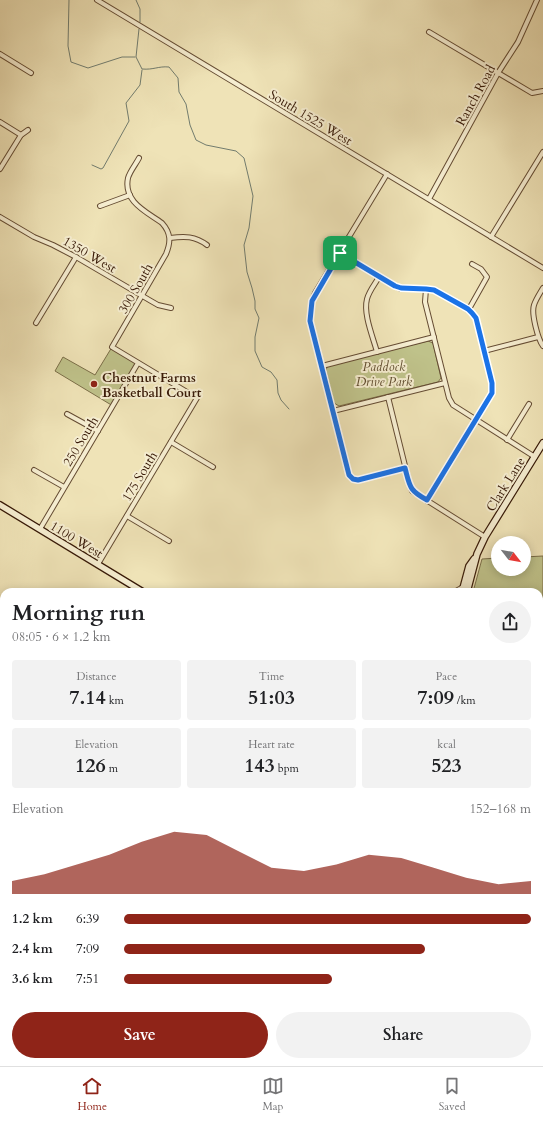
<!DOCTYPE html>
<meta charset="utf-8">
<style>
:root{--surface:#fff;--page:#f2f2f2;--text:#202124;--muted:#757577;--line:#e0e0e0;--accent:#8f2418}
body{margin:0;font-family:Cardo,serif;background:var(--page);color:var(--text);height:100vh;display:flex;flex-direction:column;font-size:15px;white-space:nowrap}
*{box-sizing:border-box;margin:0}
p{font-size:13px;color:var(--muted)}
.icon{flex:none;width:22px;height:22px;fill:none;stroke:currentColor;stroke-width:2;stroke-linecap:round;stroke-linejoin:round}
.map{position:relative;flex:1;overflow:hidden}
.sheet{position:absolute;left:0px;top:588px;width:543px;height:478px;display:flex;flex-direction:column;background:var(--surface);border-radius:12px 12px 0 0;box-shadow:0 2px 10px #0003}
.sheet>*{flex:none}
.needle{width:26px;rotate:121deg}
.fabs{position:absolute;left:491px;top:536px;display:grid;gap:8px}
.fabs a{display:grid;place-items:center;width:40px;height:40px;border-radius:50%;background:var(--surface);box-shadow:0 2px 10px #0003;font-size:20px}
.pin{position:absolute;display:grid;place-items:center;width:34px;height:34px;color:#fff;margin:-17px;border-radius:8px;box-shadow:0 2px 6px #0006}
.round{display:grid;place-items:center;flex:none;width:42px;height:42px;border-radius:21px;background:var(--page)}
.headline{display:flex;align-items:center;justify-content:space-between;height:68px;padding:0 12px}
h1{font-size:22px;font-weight:700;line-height:30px}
.figures{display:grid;grid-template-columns:repeat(3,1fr);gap:6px;height:68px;padding:4px 12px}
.figures div{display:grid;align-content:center;border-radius:4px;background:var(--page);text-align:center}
.figures b{font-size:20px;font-weight:700}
.figures small{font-size:11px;font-weight:400}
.figures p{font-size:11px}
.chart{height:112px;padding:8px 12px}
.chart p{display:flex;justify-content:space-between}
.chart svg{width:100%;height:72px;margin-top:4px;fill:var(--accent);opacity:.7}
.primary-button{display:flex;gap:8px;margin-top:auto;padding:8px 12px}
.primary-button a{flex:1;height:46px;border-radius:24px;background:var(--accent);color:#fff;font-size:16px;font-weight:700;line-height:46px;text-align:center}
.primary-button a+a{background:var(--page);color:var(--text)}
ul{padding:0 12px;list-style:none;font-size:13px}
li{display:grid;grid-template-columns:64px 48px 1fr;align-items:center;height:30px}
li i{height:10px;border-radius:5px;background:var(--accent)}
.dock{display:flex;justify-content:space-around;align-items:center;height:56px;border-top:1px solid var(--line);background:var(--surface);font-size:11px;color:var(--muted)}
.dock a{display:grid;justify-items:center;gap:2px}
.dock .current{color:var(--accent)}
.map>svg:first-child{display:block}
.green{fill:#bfc28a;stroke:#7b6e48}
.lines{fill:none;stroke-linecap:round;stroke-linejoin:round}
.stream{stroke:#727c6e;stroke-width:1}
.street-casing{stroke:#654c33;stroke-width:6}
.secondary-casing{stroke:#371907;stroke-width:8}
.street{stroke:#f5edd0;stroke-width:4}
.secondary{stroke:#f5edd0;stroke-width:5.5}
.route-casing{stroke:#fff;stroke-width:8}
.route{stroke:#1a73e8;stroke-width:5}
.poi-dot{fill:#8f2418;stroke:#f5edd0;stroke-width:1.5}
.labels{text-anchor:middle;stroke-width:4;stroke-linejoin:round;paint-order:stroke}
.street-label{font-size:13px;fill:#371907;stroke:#f5edd0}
.park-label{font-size:13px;font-style:italic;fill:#604c2e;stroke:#f5edd0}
.poi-label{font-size:13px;font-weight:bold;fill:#371907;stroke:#f5edd0;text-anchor:start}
</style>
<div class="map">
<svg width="543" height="1066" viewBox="0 0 543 1066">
<rect width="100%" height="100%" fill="#efe3b7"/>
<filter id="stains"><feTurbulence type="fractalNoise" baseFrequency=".005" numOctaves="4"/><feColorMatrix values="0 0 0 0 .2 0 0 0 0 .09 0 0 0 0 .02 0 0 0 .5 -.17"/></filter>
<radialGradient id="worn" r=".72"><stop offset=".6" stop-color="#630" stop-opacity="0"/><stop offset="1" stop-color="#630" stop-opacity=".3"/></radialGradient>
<g class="green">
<polygon points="428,341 433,343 441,378 438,382 339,406 334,403 326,370 328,365"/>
<polygon points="112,347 138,363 113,406 55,371 63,357 95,375"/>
<polygon points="543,556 543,753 539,751 539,729 542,727 539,718 539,592 473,592 482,559 498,558 498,569 524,569 524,557"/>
<polygon points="0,603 4,603 4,799 0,798"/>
</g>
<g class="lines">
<g class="stream">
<polyline points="69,0 68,46 71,62 88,68 122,57 135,57"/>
<polyline points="136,0 140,9 140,22"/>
<path d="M139,29L136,57L142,69C154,70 158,66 169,67L178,78L179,92L186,104L190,125L196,140L206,145L236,151L244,158L253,196L249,228L244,245L247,272L252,288L255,301V309L259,318L255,337V351L262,367L271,372L277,380L278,393L281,400L289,409"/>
<polyline points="92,165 101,169 103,168 129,121 126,103 140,85 142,70"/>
<polyline points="0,925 4,933"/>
</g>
<defs>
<g id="street">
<polyline points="97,0 543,268"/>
<polyline points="429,32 532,93 543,91"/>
<polyline points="0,54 31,73"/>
<polyline points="0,122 21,135"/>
<polyline points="0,169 21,135 28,130"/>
<polyline points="387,174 315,293 312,301 310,321 349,475 353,479 358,480 405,468"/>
<polyline points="429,199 498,73 518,42 537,0"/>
<polyline points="100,206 130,195"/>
<polyline points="0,217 34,237 53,245 76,257 151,301 158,305 171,308"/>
<polyline points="491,237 543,152"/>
<path d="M170,238C185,236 195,236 207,245"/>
<polyline points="340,253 395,286 401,289 426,289 434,290 469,309 476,318 492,383 492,393 427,501"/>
<path d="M543,288C540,293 536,299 534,305C531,314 538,339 543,346"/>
<polyline points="426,289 425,302 449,398 453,405 535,457"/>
<polyline points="469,309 487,277 481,269 472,264"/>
<polyline points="36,323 76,257"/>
<polyline points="484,351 538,337"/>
<path d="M377,352C373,337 363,314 367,299C369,291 375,284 379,277"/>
<polyline points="322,366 434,337"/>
<polyline points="388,397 410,486 412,491 485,537"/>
<polyline points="333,411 445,383"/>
<polyline points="67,414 98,431"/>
<polyline points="507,440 529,404"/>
<polyline points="171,442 213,467"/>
<polyline points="34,470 64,487"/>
<polyline points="127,516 169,541"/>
<polyline points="40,529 138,363"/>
<path d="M98,564L197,398L112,347L166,254C171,242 171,233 162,223C147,212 123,202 128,178C130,171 136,164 139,158"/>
<polyline points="454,592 463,587"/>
<polyline points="539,849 543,848"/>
<polyline points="449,1062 451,1066"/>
<polyline points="273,1066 275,1062"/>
</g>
<g id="secondary">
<polyline points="0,505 143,592"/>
<polyline points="462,592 469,566 474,559"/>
<polyline points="467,592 477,554 485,537 543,443"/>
<polyline points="539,712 543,710"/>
<polyline points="539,721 543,720"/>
<polyline points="539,913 543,924"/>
<polyline points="539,982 543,981"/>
<polyline points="53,1066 58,1062"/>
</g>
</defs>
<use href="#street" class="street-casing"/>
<use href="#secondary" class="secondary-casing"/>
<use href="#street" class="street"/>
<use href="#secondary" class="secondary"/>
</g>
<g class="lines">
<defs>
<path id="route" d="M340,253L395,286L401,288L426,289L434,290L468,309L472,313L476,318L492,383V393L427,500C409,490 410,487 405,468L358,480L353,479L349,475L310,321L312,301Z"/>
</defs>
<use href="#route" class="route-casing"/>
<use href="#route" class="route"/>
</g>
<circle class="poi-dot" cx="94" cy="384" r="4"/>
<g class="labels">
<g class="street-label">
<text transform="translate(475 95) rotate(-61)" y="5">Ranch Road</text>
<text transform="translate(311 117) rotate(31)" y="5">South 1525 West</text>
<text transform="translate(90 254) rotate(30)" y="5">1350 West</text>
<text transform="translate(135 288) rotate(-60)" y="5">300 South</text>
<text transform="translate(80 441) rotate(-59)" y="5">250 South</text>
<text transform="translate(139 476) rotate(-59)" y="5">175 South</text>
<text transform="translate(505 484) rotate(-58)" y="5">Clark Lane</text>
<text transform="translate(77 539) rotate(31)" y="5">1100 West</text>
</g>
<g class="park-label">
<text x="384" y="371">Paddock<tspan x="384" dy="15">Drive Park</tspan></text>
</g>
<g class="poi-label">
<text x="102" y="382">Chestnut Farms<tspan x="102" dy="15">Basketball Court</tspan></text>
</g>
</g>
<rect width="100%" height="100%" filter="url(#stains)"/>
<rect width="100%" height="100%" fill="url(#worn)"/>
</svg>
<div class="fabs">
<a><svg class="needle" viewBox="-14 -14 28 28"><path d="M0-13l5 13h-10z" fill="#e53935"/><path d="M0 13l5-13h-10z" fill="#757577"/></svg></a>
</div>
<div class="pin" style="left:340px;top:253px;background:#1e9e55"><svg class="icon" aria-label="arrive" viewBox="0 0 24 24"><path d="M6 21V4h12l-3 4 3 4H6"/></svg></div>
<section class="sheet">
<div class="headline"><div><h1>Morning run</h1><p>08:05 · 6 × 1.2 km</p></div><a class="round"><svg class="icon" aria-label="share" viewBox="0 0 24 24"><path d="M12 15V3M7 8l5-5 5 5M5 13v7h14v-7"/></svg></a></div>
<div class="figures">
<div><p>Distance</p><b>7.14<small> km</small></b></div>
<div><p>Time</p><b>51:03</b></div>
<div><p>Pace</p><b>7:09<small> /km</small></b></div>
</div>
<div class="figures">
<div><p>Elevation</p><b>126<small> m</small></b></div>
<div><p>Heart rate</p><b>143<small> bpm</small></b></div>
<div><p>kcal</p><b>523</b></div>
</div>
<div class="chart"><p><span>Elevation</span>152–168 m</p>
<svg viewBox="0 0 160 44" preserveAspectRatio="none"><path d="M0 44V36L10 32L20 26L30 20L40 12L50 6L60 8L70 18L80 28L90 30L100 26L110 20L120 22L130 28L140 34L150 38L160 36V44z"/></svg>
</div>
<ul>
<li><b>1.2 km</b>6:39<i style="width:100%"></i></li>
<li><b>2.4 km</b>7:09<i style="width:74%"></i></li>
<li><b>3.6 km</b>7:51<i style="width:51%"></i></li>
</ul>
<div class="primary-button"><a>Save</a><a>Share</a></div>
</section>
</div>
<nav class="dock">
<a class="current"><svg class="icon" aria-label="home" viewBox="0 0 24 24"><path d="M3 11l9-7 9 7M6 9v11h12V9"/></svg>Home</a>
<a><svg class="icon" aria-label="map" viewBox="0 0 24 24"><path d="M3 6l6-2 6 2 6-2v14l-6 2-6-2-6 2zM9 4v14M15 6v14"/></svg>Map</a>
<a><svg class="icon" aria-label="saved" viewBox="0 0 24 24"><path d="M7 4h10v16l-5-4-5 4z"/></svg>Saved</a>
</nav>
